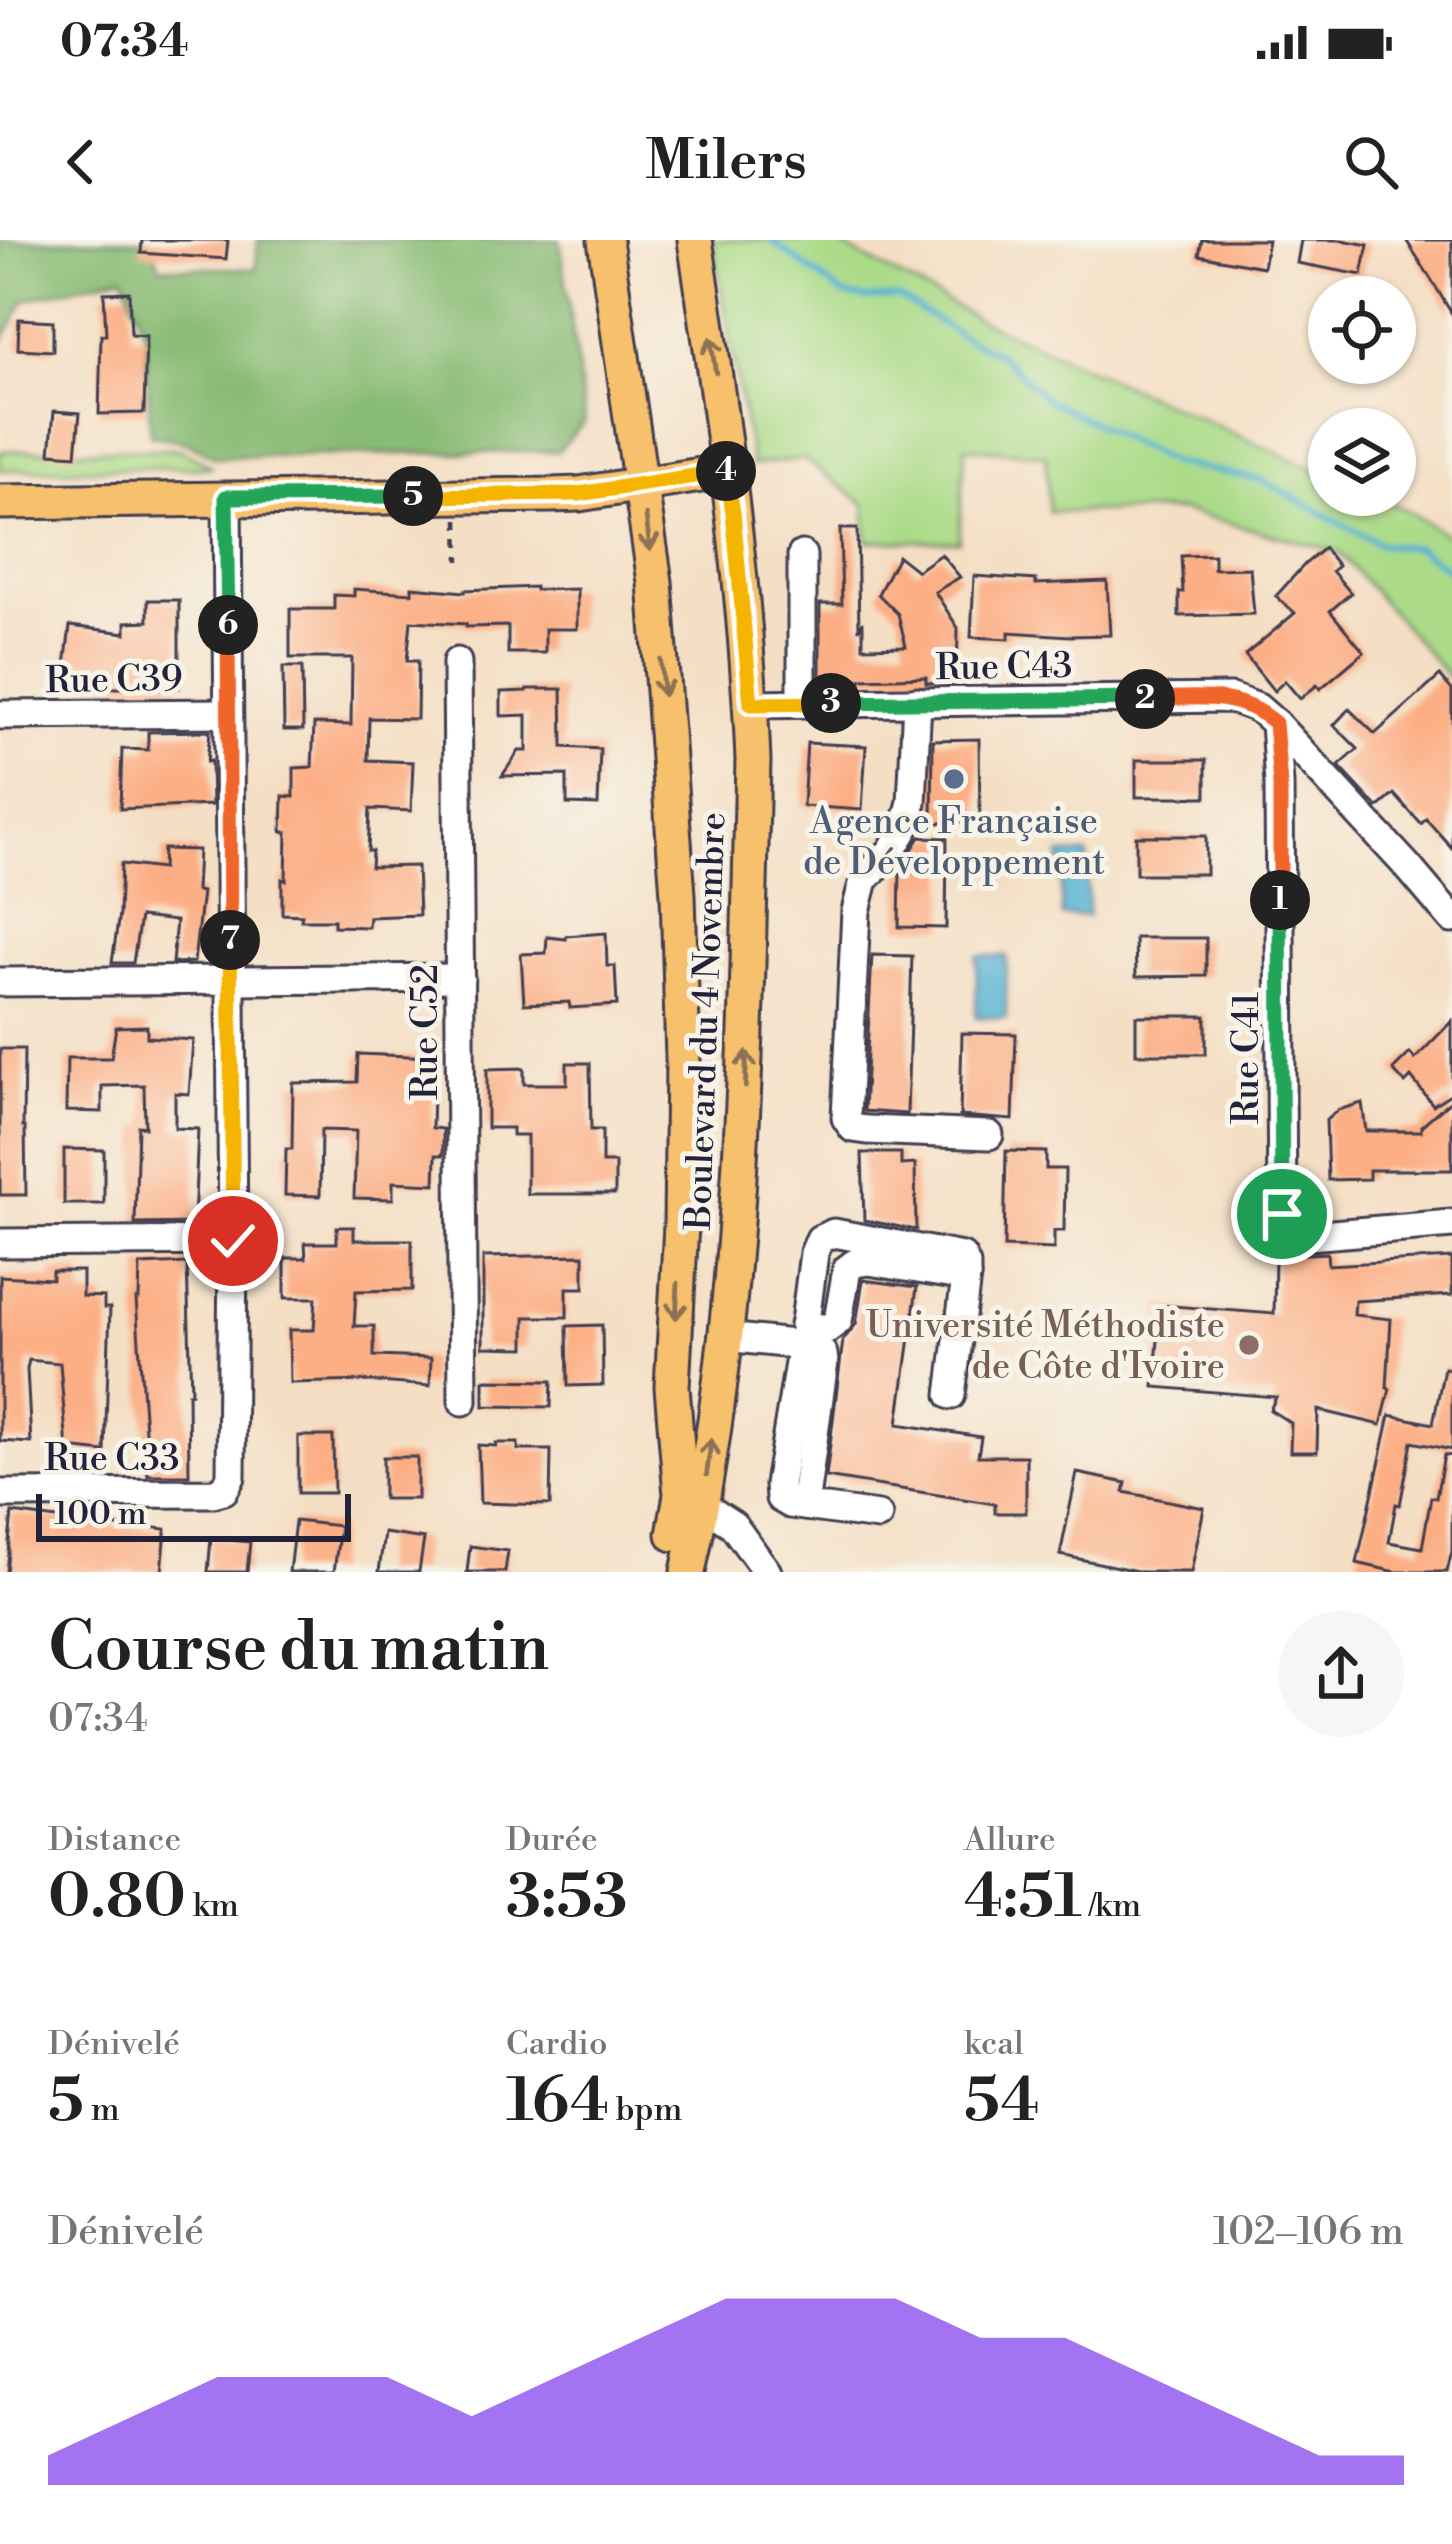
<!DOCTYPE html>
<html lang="fr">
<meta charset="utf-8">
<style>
:root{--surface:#fff;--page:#f6f6f6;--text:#222;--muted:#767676;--accent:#7c3aed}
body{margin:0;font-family:"Libre Bodoni",serif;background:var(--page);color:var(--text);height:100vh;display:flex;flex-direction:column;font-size:45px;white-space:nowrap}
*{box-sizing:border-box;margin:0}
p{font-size:39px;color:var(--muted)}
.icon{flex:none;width:66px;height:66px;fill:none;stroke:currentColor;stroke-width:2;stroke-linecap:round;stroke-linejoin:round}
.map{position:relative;height:1332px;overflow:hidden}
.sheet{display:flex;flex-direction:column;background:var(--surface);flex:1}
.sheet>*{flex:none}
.tools{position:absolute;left:1308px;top:36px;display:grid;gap:24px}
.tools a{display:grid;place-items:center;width:108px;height:108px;border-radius:50%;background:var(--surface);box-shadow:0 3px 9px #0004;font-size:60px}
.scale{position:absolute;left:36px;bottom:30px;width:315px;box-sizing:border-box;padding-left:12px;border:6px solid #22223b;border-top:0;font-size:33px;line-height:42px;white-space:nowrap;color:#22223b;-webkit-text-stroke:9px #f7f3e8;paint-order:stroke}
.pin{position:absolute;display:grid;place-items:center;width:102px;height:102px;color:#fff;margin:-51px;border:6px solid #fff;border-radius:50%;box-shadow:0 3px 12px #0007}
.km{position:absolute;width:60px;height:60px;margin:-30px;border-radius:50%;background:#222;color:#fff;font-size:33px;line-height:60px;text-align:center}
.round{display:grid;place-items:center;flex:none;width:126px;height:126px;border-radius:63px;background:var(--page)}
.overview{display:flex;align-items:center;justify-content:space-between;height:204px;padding:0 48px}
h1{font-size:66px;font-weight:600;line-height:90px}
.metrics{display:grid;grid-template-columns:repeat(3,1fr);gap:18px;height:204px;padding:12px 48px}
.metrics div{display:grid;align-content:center}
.metrics b{font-size:60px;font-weight:600}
.metrics small{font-size:33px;font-weight:400}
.metrics p{font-size:33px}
.chart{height:336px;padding:24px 48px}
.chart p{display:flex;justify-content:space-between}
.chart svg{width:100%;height:216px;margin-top:12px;fill:var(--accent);opacity:.7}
.status{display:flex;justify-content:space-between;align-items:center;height:84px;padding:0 60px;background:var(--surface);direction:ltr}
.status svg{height:33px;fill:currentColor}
header{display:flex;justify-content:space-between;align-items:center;height:156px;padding:0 48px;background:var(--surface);font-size:54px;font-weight:600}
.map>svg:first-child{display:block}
.green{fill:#abdb88;stroke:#667e62;stroke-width:3}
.forest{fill:#88bb74;stroke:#556e58;stroke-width:3}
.water{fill:#54b2d2;stroke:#3b6a86;stroke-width:3}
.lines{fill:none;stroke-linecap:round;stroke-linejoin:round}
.stream{stroke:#54b2d2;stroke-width:6}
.building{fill:#fcaf85}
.minor-casing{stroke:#423e50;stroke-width:33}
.major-casing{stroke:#423e50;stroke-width:39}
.path{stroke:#423e50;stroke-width:4.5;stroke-dasharray:9 9;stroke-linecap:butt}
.minor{stroke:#fff;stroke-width:27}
.major{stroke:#f7c06c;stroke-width:33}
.oneway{stroke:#8c7154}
.split-1-casing{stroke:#fff;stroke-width:24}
.split-2-casing{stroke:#fff;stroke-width:24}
.split-3-casing{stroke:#fff;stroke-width:24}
.split-4-casing{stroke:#fff;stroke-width:24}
.split-5-casing{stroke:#fff;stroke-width:24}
.split-6-casing{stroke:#fff;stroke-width:24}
.split-7-casing{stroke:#fff;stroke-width:24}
.split-8-casing{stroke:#fff;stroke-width:24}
.split-1{stroke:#22a559;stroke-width:15}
.split-2{stroke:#f0652b;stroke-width:15}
.split-3{stroke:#22a559;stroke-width:15}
.split-4{stroke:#f5b400;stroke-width:15}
.split-5{stroke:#f5b400;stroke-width:15}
.split-6{stroke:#22a559;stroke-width:15}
.split-7{stroke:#f0652b;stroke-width:15}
.split-8{stroke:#f5b400;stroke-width:15}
.service-dot{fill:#5c6f8a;stroke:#f7f3e8;stroke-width:4.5}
.education-dot{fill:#8d6e63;stroke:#f7f3e8;stroke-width:4.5}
.labels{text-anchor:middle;stroke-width:10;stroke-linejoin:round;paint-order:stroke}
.street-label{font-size:36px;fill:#22223b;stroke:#f7f3e8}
.service-label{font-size:36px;fill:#4e5e75;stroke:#f7f3e8}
.education-label{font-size:36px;fill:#785e54;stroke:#f7f3e8;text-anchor:end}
</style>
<div class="status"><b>07:34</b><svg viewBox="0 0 49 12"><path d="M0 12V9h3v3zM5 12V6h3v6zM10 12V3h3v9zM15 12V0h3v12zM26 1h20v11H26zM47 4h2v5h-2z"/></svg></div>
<header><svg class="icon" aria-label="back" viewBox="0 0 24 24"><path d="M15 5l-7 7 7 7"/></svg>Milers<svg class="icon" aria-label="search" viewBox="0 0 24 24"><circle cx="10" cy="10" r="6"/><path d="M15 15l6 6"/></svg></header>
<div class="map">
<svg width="1452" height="1332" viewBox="0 0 1452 1332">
<rect width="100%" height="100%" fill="#f7f3e8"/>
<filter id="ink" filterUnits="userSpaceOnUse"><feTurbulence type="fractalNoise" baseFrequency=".00833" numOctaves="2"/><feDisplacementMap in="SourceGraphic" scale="24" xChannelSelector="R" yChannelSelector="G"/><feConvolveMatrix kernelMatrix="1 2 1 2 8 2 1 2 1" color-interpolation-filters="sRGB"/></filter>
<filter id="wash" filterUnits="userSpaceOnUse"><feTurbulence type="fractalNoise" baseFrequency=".004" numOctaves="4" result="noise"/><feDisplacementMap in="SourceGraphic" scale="48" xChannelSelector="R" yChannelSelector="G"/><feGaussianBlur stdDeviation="2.7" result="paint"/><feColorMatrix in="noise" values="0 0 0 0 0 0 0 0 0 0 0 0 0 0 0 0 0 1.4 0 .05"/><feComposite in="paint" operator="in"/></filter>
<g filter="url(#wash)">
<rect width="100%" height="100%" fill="#f4dfc5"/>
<g class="green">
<polygon points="713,0 831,0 982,81 1329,236 1329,255 1372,255 1404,269 1452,298 1452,441 1339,312 1183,271 1049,272 1046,215 965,207 959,301 868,301 865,264 804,219 752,225"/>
<polygon points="179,209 213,227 0,230 0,211"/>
</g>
<polygon class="forest" points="0,0 149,0 160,27 256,29 258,0 560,0 585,181 558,211 216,217 183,201 150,195 146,96 123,35 25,60 0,106"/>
<g class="water">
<polygon points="1087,614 1088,676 1062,676 1060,615"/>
<polygon points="977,716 1007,716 1006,778 976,777"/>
</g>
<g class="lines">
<polyline class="stream" points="770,0 844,55 866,59 898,57 967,99 999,114 1046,159 1172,223 1262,240 1379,304 1418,308 1452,332"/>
</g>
<g id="blocks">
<g class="building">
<polygon points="142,0 228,0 226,19 141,13"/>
<polygon points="1202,0 1268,0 1263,27 1199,15"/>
<polygon points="1301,0 1342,0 1368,5 1362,35 1297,23"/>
<polygon points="1406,0 1452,0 1452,74 1431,39"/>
<polygon points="129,52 131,95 146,96 144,173 99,174 101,95 106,95 104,53"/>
<polygon points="19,79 53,81 53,111 18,109"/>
<polygon points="54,171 80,173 76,215 50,213"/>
<polygon points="840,289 857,289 859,390 863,381 863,407 906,406 898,374 878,354 898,316 917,331 941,314 960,337 935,352 958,388 957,443 926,443 926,437 861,439 861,445 820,445 820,364 842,364"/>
<polygon points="1324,308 1338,326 1332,331 1351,353 1330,371 1364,412 1320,449 1317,445 1300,459 1285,441 1274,451 1245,415 1295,373 1276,356 1305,324"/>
<polygon points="1214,315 1214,329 1250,328 1254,374 1179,376 1179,352 1183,352 1181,316"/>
<polygon points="974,336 1036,340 1036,344 1107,341 1110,395 1070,396 1009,392 1009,399 971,397"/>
<polygon points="412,347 465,352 465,350 535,347 535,350 577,349 577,389 545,389 545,413 508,413 508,386 466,387 466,384 411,381 407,421 418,421 417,479 369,478 368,520 413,522 411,571 370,569 368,611 372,611 371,627 417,626 419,675 369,677 368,687 334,686 334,680 301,680 302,675 282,674 282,639 286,640 287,592 282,592 283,556 294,557 294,528 312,527 314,484 351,485 352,418 290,418 290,369 334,369 334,355 354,356 354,349 412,353"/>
<polygon points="148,360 179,360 179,448 111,448 63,442 70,386 126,393 126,382 148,381"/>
<polygon points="283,427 302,427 303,490 284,490"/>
<polygon points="1440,436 1452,450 1452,608 1426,579 1421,584 1394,554 1378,568 1339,526 1358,509 1334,485 1349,469 1375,494"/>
<polygon points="527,449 562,449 563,507 600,509 598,565 567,564 567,535 502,536 519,511 527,511 527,475 501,476 501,452 527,451"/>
<polygon points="210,491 207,522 211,521 212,565 120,569 122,509 148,510 148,492"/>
<polygon points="979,499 980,582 932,583 933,500"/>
<polygon points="807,503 866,506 862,570 803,566"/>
<rect x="1136" y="520" width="70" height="37"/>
<rect x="1136" y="596" width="70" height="38"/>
<polygon points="920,597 947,598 946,688 899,687 900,628"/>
<polygon points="163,609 198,610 196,651 202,652 194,722 172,723 176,681 140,677 133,723 112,723 119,674 121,624 162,629"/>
<polygon points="606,693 607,726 615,726 617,765 570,768 569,762 524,764 521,714 546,713 547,697 566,699 566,696"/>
<polygon points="1135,698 1206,698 1206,736 1136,737"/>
<polygon points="872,715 912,716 907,874 864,871"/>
<rect x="1136" y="776" width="70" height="38"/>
<polygon points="1452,781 1452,853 1433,865 1411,837 1405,843 1393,830 1410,813 1415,819"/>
<polygon points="147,786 147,797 193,800 189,854 175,853 175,888 198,889 194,983 135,984 138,886 145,887 144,845 102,846 102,872 66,871 67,818 111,818 116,787"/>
<polygon points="962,793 1016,794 1013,880 960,876"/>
<polygon points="0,809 24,809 23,887 25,887 26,955 0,955"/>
<polygon points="358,814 434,817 432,888 443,889 443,915 436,915 435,944 393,942 393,959 354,958 356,891 321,890 320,956 285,955 286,909 292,909 293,843 357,842"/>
<polygon points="567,823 590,823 591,890 602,890 602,923 615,923 615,954 527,954 527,895 512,895 512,888 487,888 487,829 524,828 524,844 567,844"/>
<polygon points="1452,859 1452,930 1369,930 1369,939 1328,940 1326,880 1338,870 1362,863 1366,891 1421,891 1421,886"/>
<polygon points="64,909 104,910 104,964 64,964"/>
<polygon points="1006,911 1046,912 1046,929 1065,929 1064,991 1054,991 1054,1009 1004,1007"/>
<polygon points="862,913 901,913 901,925 915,924 916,990 864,980"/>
<polygon points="337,987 354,987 354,1000 412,1000 412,1050 356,1051 354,1086 374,1086 374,1116 431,1118 430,1146 365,1141 290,1143 289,1090 314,1090 316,1058 285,1058 285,1018 306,1018 305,1003 337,1003"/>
<polygon points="1327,1013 1328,1025 1452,1018 1452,1055 1355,1061 1354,1075 1391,1079 1387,1148 1390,1149 1381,1185 1318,1170 1317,1212 1290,1212 1291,1183 1270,1170 1276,1157 1154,1147 1161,1065 1274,1074 1275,1016"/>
<polygon points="584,1015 584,1048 567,1048 567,1077 525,1077 525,1108 483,1107 483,1017"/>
<polygon points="187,1023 191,1153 188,1153 189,1235 148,1235 136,1059 139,1059 140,1025"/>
<polygon points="52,1031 82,1031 82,1056 104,1057 104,1068 110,1068 105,1212 67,1208 60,1123 29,1120 27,1129 31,1203 0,1201 0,1036 52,1039"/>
<polygon points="863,1040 917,1047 898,1184 981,1197 978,1216 1026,1216 1026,1273 995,1273 995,1264 826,1237 843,1100 856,1084"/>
<polygon points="602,1085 603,1145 568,1146 567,1086"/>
<polygon points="1444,1128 1452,1129 1452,1210 1412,1202 1400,1265 1396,1264 1389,1302 1422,1308 1431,1257 1436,1258 1444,1215 1452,1216 1452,1311 1447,1332 1396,1332 1357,1323 1390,1175 1433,1184"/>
<polygon points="484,1140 552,1141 551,1167 484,1166"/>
<polygon points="298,1196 333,1196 334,1253 298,1253"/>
<polygon points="496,1203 518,1203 518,1210 551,1210 550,1265 480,1263 478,1205 496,1206"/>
<rect x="383" y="1217" width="34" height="42"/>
<polygon points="1077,1233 1126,1243 1124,1252 1204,1268 1191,1332 1142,1332 1060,1315"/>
<polygon points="12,1273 126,1288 127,1285 166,1289 162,1332 6,1332"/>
<polygon points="295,1281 340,1286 334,1332 289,1332"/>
<polygon points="384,1293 424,1299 419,1332 379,1332"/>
<polygon points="211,1298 250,1302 247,1332 208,1332"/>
<polygon points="470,1306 508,1311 505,1332 467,1332"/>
</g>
</g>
</g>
<g filter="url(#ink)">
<use href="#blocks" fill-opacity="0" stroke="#423e50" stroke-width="3"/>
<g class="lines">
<defs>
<g id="minor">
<polyline points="802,315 802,463"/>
<polyline points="457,422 463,1161"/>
<polyline points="917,461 912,562 905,588 891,611 864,640 856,671 846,878 853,888 867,890 989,895"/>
<polyline points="751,464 1231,458 1258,468 1275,483 1408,627 1452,679"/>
<polyline points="0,475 228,473"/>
<polyline points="1275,483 1279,545 1282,974 1294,988 1308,996 1452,984"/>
<polyline points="0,742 460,738"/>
<polyline points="0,1003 233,1001"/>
<polyline points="804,1085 827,1089 838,1081 847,1029 855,1023 869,1021 966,1037"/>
<polyline points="726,1097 802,1105 779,1245 780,1258 790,1264 878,1276"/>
<polyline points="0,1254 213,1253 224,1250 231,1237 233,1001 227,257"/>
<polyline points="702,1265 733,1285 767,1332"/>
<polyline points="804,1266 824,1122 823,1114 818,1109 802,1105 814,1013 820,999 834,993 962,1017 966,1025 966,1037 951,1155"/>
</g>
<g id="major">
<polyline points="605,0 655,342 678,655 683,819 681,985 672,1147 681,1255 674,1294"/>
<polyline points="0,262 552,255 579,254 727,231"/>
<path d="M688,1332C746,1065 746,792 753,520C746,346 721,172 695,0"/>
</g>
</defs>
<use href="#minor" class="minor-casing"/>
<use href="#major" class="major-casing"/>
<polyline class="path" points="458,279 459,321"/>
<use href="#minor" class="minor"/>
<use href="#major" class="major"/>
</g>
<defs><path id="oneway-shaft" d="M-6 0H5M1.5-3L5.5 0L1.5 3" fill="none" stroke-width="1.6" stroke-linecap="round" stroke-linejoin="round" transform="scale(3)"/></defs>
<g class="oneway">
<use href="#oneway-shaft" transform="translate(713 115) rotate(-99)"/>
<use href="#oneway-shaft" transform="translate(648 293) rotate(83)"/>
<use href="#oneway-shaft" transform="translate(662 438) rotate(85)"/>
<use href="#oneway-shaft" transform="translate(746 829) rotate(-88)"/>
<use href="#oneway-shaft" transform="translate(677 1061) rotate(93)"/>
<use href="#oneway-shaft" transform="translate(709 1217) rotate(-82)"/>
</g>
</g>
<g class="lines" filter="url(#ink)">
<defs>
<polyline id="split-1" points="1280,660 1282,974"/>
<path id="split-2" d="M1145,459C1194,459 1235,449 1275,483L1280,545V660"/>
<polyline id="split-3" points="831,463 1145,459"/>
<polyline id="split-4" points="726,231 733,272 751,464 831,463"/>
<polyline id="split-5" points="413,256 579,254 726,231"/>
<polyline id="split-6" points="228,385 226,257 413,256"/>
<polyline id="split-7" points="228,385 230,700"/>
<polyline id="split-8" points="230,700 233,1001"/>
</defs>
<use href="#split-1" class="split-1-casing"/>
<use href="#split-2" class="split-2-casing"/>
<use href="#split-3" class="split-3-casing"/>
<use href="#split-4" class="split-4-casing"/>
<use href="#split-5" class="split-5-casing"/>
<use href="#split-6" class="split-6-casing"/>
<use href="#split-7" class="split-7-casing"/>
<use href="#split-8" class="split-8-casing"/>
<use href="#split-1" class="split-1"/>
<use href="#split-2" class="split-2"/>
<use href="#split-3" class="split-3"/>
<use href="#split-4" class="split-4"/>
<use href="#split-5" class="split-5"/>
<use href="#split-6" class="split-6"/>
<use href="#split-7" class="split-7"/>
<use href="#split-8" class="split-8"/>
</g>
<circle class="service-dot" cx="954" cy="539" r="12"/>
<circle class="education-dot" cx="1249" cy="1105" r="12"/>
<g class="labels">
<g class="street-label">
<text transform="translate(1004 425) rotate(-1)" y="13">Rue C43</text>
<text transform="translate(114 438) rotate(-1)" y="13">Rue C39</text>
<text transform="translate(704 781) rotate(-88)" y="13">Boulevard du 4 Novembre</text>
<text transform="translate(424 792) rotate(-90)" y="13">Rue C52</text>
<text transform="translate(1245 818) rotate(-90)" y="13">Rue C41</text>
<text x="112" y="1230">Rue C33</text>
</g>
<g class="service-label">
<text x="954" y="593">Agence Française<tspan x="954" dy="41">de Développement</tspan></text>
</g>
<g class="education-label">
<text x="1225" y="1097">Université Méthodiste<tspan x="1225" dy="41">de Côte d'Ivoire</tspan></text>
</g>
</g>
</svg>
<div class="tools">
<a><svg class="icon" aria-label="locate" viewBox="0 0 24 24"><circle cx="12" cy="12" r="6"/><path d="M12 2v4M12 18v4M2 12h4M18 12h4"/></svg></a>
<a><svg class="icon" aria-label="layers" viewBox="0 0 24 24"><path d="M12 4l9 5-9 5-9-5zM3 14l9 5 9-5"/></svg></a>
</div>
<div class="scale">100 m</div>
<div class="pin" style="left:1282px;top:974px;background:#1e9e55"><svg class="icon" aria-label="arrive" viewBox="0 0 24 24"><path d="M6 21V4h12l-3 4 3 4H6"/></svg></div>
<div class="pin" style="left:233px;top:1001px;background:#d93025"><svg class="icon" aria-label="check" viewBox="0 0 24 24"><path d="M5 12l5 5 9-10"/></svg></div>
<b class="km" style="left:1280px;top:660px">1</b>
<b class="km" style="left:1145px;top:459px">2</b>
<b class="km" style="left:831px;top:463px">3</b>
<b class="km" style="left:726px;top:231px">4</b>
<b class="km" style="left:413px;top:256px">5</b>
<b class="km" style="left:228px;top:385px">6</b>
<b class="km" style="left:230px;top:700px">7</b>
</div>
<section class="sheet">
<div class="overview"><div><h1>Course du matin</h1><p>07:34</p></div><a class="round"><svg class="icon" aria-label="share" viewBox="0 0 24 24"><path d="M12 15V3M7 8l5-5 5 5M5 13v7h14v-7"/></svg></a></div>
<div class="metrics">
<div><p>Distance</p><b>0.80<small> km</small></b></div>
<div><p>Durée</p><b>3:53</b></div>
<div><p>Allure</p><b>4:51<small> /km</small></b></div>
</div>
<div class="metrics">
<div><p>Dénivelé</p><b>5<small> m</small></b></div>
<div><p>Cardio</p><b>164<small> bpm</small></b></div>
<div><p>kcal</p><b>54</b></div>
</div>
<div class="chart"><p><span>Dénivelé</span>102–106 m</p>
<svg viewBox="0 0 160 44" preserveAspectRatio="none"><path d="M0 44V38L10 30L20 22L30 22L40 22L50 30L60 22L70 14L80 6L90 6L100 6L110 14L120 14L130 22L140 30L150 38L160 38V44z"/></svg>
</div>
</section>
